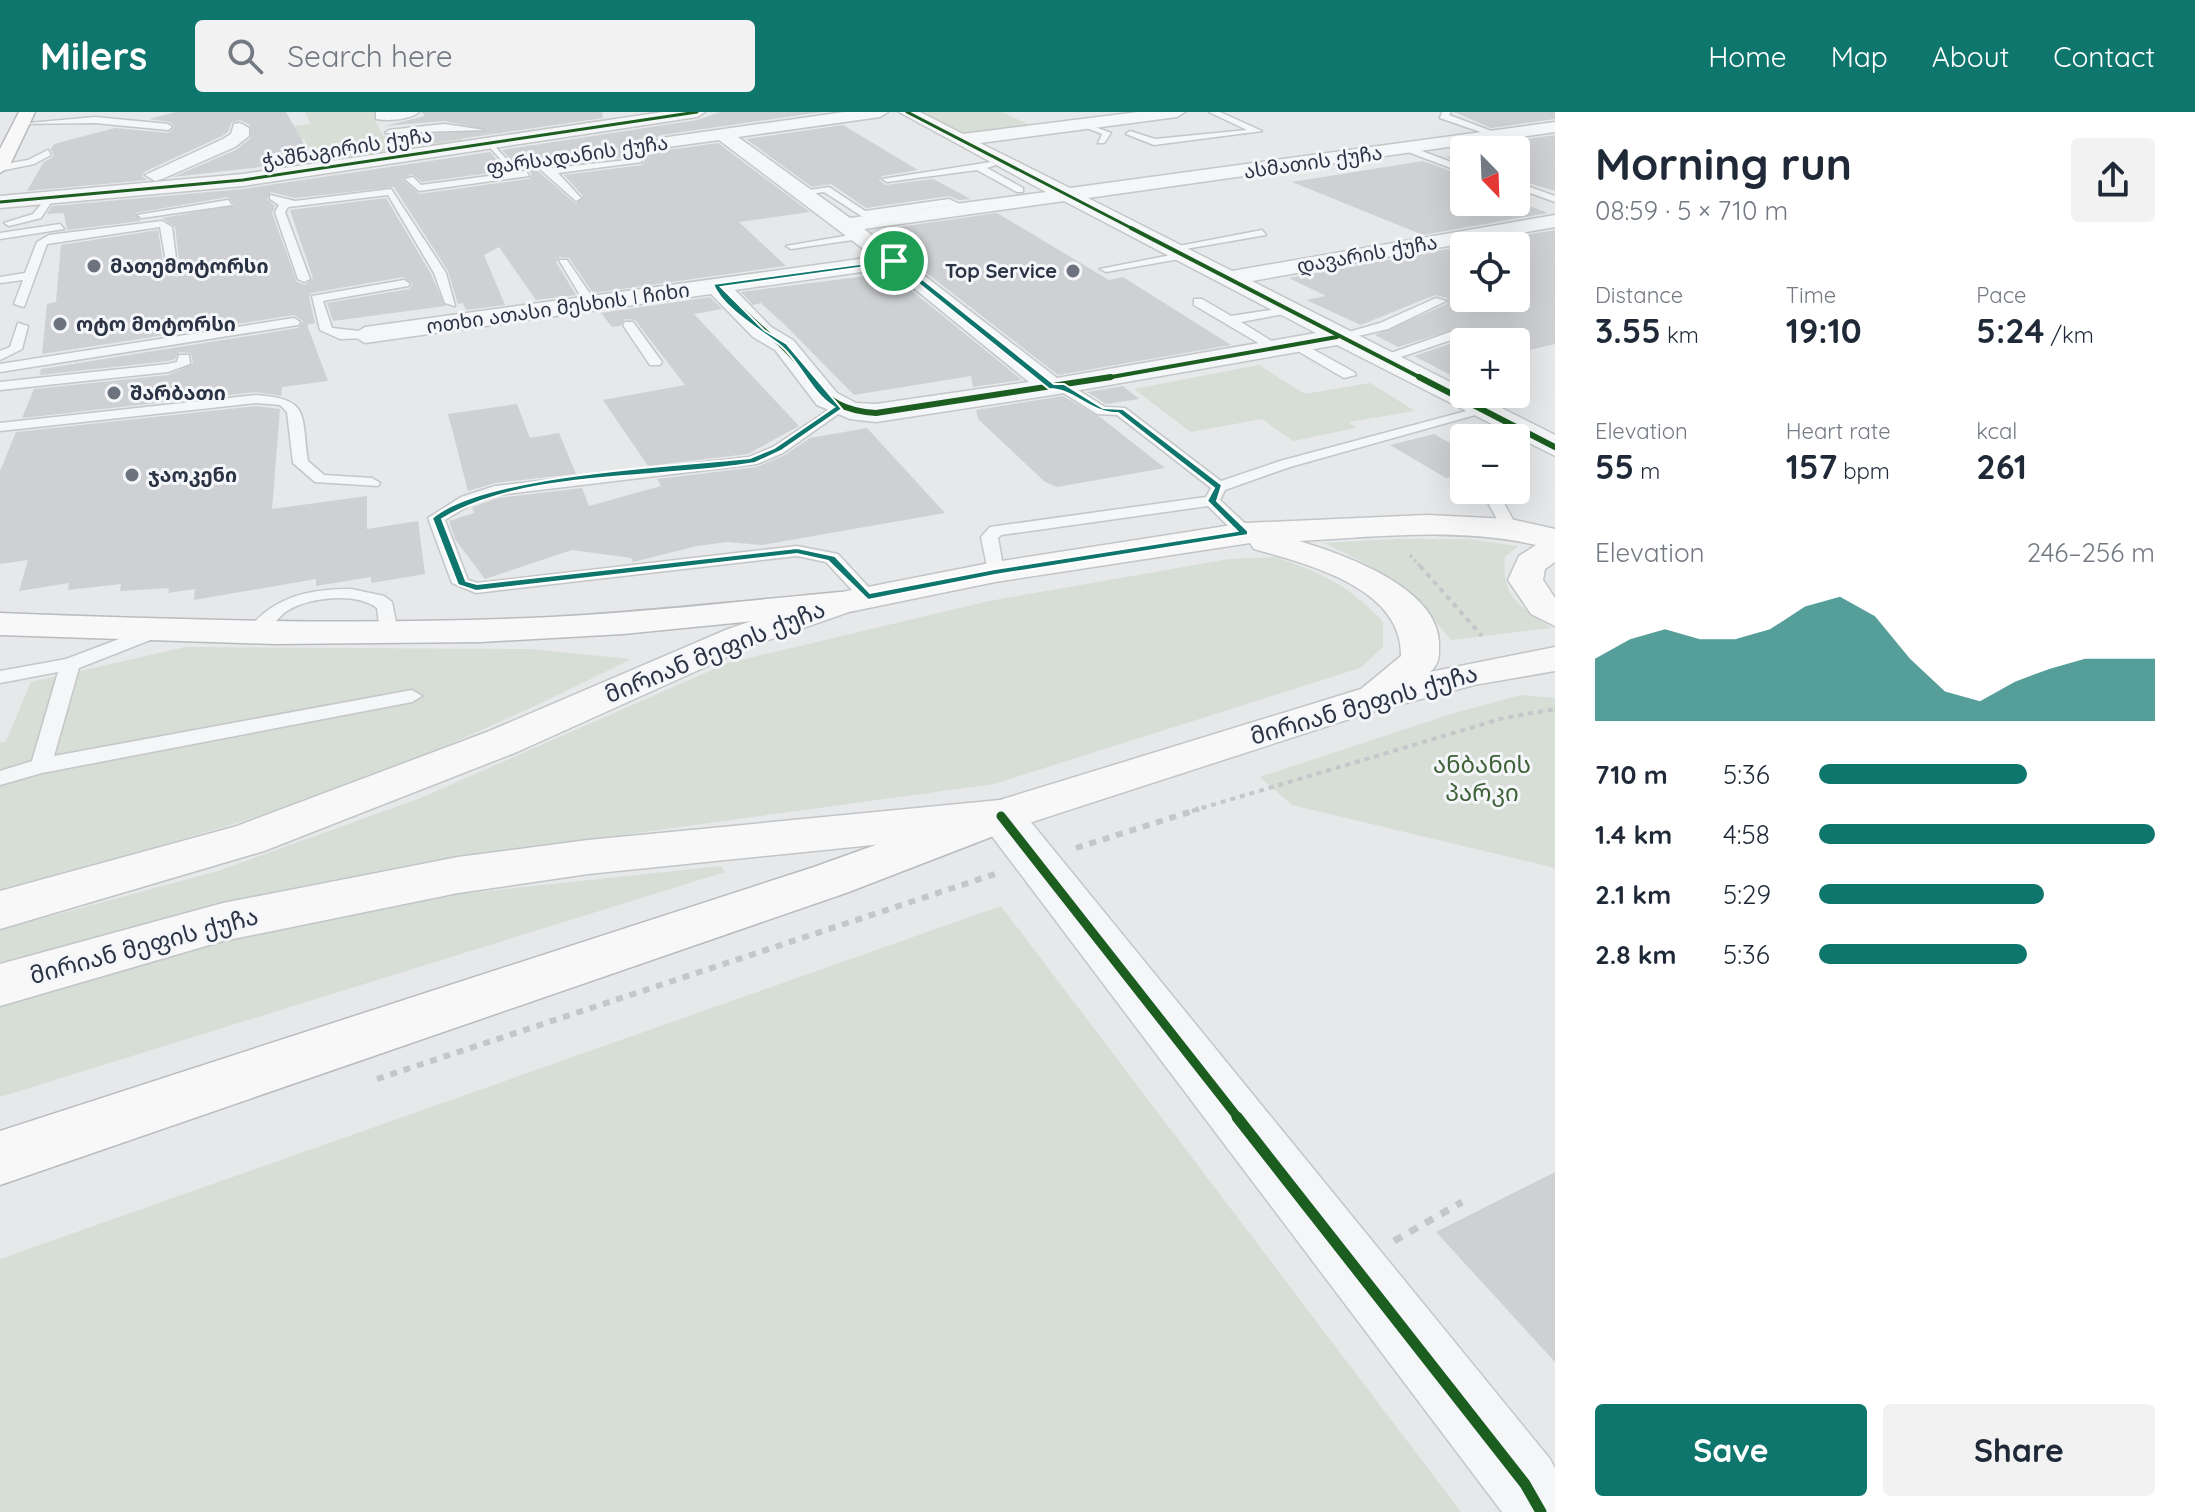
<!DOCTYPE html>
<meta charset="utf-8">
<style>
:root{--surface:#fff;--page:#f2f2f3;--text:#1f2937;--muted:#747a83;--accent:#0f766e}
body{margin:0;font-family:Quicksand,"Noto Sans Georgian",sans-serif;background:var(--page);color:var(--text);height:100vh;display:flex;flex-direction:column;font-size:30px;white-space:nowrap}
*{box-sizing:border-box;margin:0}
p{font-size:26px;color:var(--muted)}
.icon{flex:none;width:44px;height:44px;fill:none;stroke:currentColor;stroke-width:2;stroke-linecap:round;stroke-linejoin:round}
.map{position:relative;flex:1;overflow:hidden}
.sheet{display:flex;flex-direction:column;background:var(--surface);width:640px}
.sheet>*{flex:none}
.needle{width:52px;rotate:157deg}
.buttons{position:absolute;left:1450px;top:24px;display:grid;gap:16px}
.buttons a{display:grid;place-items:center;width:80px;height:80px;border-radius:8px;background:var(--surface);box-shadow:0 8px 32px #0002;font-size:40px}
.pin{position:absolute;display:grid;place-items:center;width:68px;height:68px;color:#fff;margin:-34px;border:4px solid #fff;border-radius:50%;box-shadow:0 2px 8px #0007}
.round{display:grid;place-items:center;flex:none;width:84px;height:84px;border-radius:8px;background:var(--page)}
.summary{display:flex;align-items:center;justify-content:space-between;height:136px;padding:0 40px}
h1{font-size:44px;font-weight:800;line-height:60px}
.stats{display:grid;grid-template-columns:repeat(3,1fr);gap:12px;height:136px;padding:8px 40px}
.stats div{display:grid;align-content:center}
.stats b{font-size:34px;font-weight:800}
.stats small{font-size:22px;font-weight:400}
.stats p{font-size:22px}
.chart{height:224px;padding:16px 40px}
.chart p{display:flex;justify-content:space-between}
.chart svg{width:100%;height:144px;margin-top:8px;fill:var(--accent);opacity:.7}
.primary-button{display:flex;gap:16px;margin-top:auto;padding:16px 40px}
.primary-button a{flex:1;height:92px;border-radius:8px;background:var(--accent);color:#fff;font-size:32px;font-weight:800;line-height:92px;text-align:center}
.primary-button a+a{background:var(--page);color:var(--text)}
ul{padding:0 40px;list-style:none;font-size:26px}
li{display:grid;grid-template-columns:128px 96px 1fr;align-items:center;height:60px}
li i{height:20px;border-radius:10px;background:var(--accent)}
header{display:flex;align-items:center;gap:48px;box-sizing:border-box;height:112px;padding:0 40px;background:var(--accent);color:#fff}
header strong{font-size:38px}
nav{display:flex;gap:44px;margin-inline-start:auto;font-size:28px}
.search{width:560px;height:72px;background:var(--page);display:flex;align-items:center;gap:20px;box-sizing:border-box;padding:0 28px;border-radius:8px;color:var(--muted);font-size:30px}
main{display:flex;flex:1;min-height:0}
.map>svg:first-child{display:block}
.green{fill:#d6ded6}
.building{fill:#ced0d3;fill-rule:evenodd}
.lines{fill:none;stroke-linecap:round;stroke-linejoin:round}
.lane-casing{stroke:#c4c6c8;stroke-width:3}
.street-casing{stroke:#c4c6c8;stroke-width:3}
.primary-casing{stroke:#c2c5c8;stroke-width:3}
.highway-casing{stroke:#b8bbbf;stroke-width:3}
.path-far3{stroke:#c5c6ca;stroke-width:3;stroke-dasharray:3 3;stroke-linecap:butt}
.path-far2{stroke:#c5c6ca;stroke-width:4;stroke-dasharray:5 5;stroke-linecap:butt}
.path-far1{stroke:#c5c6ca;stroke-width:6;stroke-dasharray:7 7;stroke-linecap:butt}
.path{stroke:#c5c6ca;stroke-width:7;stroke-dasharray:9 9;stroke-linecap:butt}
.lane{fill:#f5f6f7;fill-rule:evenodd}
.street{fill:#f5f6f7;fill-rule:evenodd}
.primary{fill:#f8f8f8;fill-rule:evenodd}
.highway{fill:#f8f8f8;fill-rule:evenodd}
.cycleway-far4-casing{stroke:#f4f6f9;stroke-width:5}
.cycleway-far3-casing{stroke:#f4f6f9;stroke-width:7}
.cycleway-far2-casing{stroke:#f4f6f9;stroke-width:9}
.cycleway-far1-casing{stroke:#f4f6f9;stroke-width:14}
.cycleway-casing{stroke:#f4f6f9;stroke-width:16}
.cycleway-far4{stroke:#1b5e20;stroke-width:3}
.cycleway-far3{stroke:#1b5e20;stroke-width:4}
.cycleway-far2{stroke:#1b5e20;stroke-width:6}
.cycleway-far1{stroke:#1b5e20;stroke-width:9}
.cycleway{stroke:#1b5e20;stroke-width:11}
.route{fill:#0f766e;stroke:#fff;stroke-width:2;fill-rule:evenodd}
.poi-dot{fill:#6c737f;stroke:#f4f6f9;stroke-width:3}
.labels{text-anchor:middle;stroke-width:6;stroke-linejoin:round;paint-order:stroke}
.far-street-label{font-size:20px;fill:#2b3445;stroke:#f4f6f9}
.far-poi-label{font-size:20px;font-weight:bold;fill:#2b3445;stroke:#f4f6f9;text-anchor:start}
.street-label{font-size:24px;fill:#2b3445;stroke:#f4f6f9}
.park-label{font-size:24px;fill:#3f6138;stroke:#f4f6f9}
</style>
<header>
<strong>Milers</strong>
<div class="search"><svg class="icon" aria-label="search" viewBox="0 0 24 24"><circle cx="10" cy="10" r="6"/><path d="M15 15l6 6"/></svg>Search here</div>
<nav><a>Home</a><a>Map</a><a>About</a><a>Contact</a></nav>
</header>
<main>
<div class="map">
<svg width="1555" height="1400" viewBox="0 0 1555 1400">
<rect width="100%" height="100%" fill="#e6e8ea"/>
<g class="green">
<polygon points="305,0 378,0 381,5 374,7 383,24 463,18 462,30 347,50 339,40 312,44 304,27 282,30 276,16 311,12"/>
<polygon points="920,0 1002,0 1034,15 967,24"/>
<polygon points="1259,253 1305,282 1370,271 1415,299 1349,310 1356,316 1293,329 1262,307 1191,320 1134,277"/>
<path d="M1396,427H1469L1518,434L1505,445C1501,486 1521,495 1552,516L1451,528C1407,472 1387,461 1324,431Z"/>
<path d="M1275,445C1322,461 1349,473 1383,510V535L1360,556L994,672L542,734L0,853V818L218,759L418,687L728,551L989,489L1229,447Z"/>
<path d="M186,535L529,537L631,547C542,592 452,633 360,669C243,714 120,744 0,778V631L6,629L31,570Z"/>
<polygon points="1521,583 1555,586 1555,756 1292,693 1260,665 1451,602"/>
<polygon points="721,754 725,760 0,985 0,895 180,840 421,786"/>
<polygon points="1001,794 1461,1400 0,1400 0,1147"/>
</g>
<g class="building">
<polygon points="176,0 286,0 314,49 173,65 236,38 251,26 250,13 240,8 231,11 228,20 222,24 144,60 142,64 147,68 27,79 43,51 54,44 51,37 54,32 115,16 168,21 175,15 170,10 149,7"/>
<polygon points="422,0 602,0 603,6 404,35 393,24 488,18 444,9 384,14 425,4"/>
<path d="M720,0H822L661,23L649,30L661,39L718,31L810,100L739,110L786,154L593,181L569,146L559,145L556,150L576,183L536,188L499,135L484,143L505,193L466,198L463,191L458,192L448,159L394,75L295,86L271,80L267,87L275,94L272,101L297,170L305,173L313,166L290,98L386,86L431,162L445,194L333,209L327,191L409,177L413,172L403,165L311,181L309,185L315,211L307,213L328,269L282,275L281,284L256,280L22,306L34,277L168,263L193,252L191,241L179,240L175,247L168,249L40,263L41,257L298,216L303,209L294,203L42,242L47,192L56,190L61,133L158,118L165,161L177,165L181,162L175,115L162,106L235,93L228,85L135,101L141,109L67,118L64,101L47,102L52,94L243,77L490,40L501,52L509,53L511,48L502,38L697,8ZM532,44L553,53L637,44L645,49L642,53L564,63L583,84L576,92L531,53ZM526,56L532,62L529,67L419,82L402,67L412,62L422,70Z"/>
<polygon points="1454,0 1555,0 1555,7 1491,16"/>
<polygon points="843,13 918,58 882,64 879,68 885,73 933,67 971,87 959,88 949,84 866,96 831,72 812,75 746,27"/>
<polygon points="1555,23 1555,79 1516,67 1516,38 1464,38 1464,52 1446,45 1457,43 1456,37"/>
<polygon points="1423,49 1464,64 1464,90 1516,89 1548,101 1423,123 1292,70"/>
<polygon points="997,101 1109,168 1123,165 1231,233 1058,263 920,156 927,155 877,118"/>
<polygon points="1555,118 1555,232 1516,241 1516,230 1464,230 1464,270 1414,244 1461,228 1465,221 1458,216 1398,235 1375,223 1447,192 1447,186 1435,183 1361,213 1306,188 1326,184 1289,166 1464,134 1464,186 1516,186 1518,133 1508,126"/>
<polygon points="890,161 1022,268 973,275 971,264 854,283 786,214 761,191 753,193 741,180"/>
<polygon points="710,185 722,197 694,202 799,314 748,342 648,354 603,288 685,273 635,208 625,207 620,214 612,215 601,201"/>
<polygon points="1123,274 1139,287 1106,292 1087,280"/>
<polygon points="1063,284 1100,305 1165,356 1057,375 1045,370 978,307 976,298"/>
<polygon points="517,292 530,326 559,321 576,362 495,371 468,379 448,302"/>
<polygon points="256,294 280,297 272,397 367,384 367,417 418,409 425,462 371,471 371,465 316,474 316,467 194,488 195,477 168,481 169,476 120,479 121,472 68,478 69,471 19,479 28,448 0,452 0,359 16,320"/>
<polygon points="867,316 945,401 762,433 727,430 697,434 633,450 631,446 572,438 485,467 455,427 449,409 474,401 472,395 498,386 582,376 589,394 661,374 657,367 757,355 785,343 810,326"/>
<polygon points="1434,322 1464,339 1464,361 1446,366 1390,333"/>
<polygon points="1555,1060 1555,1250 1436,1120"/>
</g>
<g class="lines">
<defs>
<g id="lane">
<polygon points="1209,0 1220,0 1262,19 1154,33 1126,22 1130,19 1155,27 1247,18"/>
<polygon points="1442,0 1451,0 1449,3 1502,23 1495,25 1440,6"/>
<polygon points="95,5 168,12 172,15 168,18 95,11 18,12"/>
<polygon points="1082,10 1111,21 1104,31 1098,31 1102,22 1082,14"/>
<polygon points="444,12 485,18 385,21 389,18"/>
<polygon points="484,29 490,29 509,50 503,50"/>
<polygon points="1406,33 1464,55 1464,61 1403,38"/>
<polygon points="48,38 51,43 34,52 0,59 0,53 28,48"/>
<polygon points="533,47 553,56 637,47 642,50 558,61 581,86 576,89 533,51"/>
<polygon points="991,50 996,53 987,56 1023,76 1023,80 1017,80 977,58 887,70 882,67"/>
<polygon points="526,59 529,64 419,79 405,67 413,65 421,73"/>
<polygon points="1516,70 1555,84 1555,90 1516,76"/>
<polygon points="829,75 865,99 949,87 972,98 967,101 948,93 863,105 824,80 802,83 797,80"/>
<polygon points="391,77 446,161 455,194 445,191 434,161 388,83 288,95 285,100 310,167 304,170 298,167 275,100 279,93 270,87 270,83 295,89"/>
<polygon points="49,83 54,86 41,106 9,114 4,111 33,102"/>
<polygon points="228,88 232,93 142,106 137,103"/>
<polygon points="162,109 172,115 178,162 168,160 160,115 47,132 24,195 14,192 23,168 0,171 0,165 25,161 37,130 49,123"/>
<polygon points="60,112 64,117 0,127 0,121"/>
<polygon points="1262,118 1266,123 1168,140 1163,137"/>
<polygon points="1480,119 1514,132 1515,134 1500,134 1476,124"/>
<polygon points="862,121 866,126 791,137 786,134"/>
<polygon points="1181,141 1185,146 1106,160 1100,157"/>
<polygon points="559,148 567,148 597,192 595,195 587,195"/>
<polygon points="404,168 410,172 408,174 323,189 332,216 369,220 369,226 340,227 320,218 312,184"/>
<polygon points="1436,186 1446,189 1388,217 1337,229 1331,225 1380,211"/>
<polygon points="1194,187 1202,187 1231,204 1289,195 1289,201 1241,210 1283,236 1272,239 1194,193"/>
<polygon points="294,206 300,210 298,213 0,260 0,252"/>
<polygon points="625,210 633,210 662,250 660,253 650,253 623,213"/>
<polygon points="18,211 28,214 22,237 0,248 0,239 10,235"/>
<polygon points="1456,218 1462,222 1460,225 1386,250 1374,247"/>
<polygon points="1296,228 1354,260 1356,263 1344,266 1291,235 1290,232"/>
<polygon points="179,243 189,243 190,252 168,260 0,278 0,270 168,252 177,250"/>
<polygon points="1057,271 1067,271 1105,295 1125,296 1221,369 1280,349 1481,295 1493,298 1290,355 1225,378 1220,388 1251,417 1251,425 1239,425 1208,394 1001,423 998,426 1004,460 1001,464 989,464 981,425 990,415 1206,385 1211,376 1117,303 1097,302 1057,277"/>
<path d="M256,283C311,287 301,302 308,349L324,363L372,366L380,371L378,374L315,370L293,351L287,300L280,293L256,291L0,319V311Z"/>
<polygon points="839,291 844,292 844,298 783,341 757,352 497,383 473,391 445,408 468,468 477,471 797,434 838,442 874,481 874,489 862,489 826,450 797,444 476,481 452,471 428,406 461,385 495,374 749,345 773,335"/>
<polygon points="1481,378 1497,378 1518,417 1516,420 1504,420"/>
<path d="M351,477L384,484L392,490L398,520L396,524L389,526L380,520L377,496C356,480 309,485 287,499C275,507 268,523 254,527L245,521C272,485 308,477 351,477Z"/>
<polygon points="156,513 163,515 163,523 79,556 54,644 412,578 422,584 412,590 42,661 0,673 0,659 32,649 58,560 0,571 0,559 66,547"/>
</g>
<g id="street">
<path d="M376,0H419C410,8 388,9 376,7Z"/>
<polygon points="663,0 705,0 697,5 243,74 0,96 0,84 243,62"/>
<path d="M844,0H888L880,5L738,25L850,106L1046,80L899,0H920L963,22L1138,0H1185L1177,5L980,31L1070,76L1555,10V20L1088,86L1232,159L1555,103V115L1252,169L1464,277V282H1474L1555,323V344L1337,233L1052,283L876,310L850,307L817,293L775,238L753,225L711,182L365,231L352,223L365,215L874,145L719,28L661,36L652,31L661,26ZM1064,89L1316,221L1057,266L864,117ZM889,156L1029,270L876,292L856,291L837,281L793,228L771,215L735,178Z"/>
<polygon points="240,11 249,16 249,24 235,35 162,67 155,69 145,63 223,27 231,22 234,12"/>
<polygon points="1001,688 1017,693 1550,1347 1555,1356 1555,1400 1502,1400 985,715 979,704 985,693"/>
</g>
<path id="primary" d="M1427,403L1510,407L1555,417V450L1545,457L1543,468L1555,486V514L1531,502L1508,468L1519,444L1536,433C1459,415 1377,425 1299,429C1342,442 1438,475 1439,531C1439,544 1440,551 1430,560L1555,535V559L1474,573L1368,601L1001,720L588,762L458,781L223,829L0,894V852L223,791L458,745L588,728L1000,688L1361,577L1401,544C1403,476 1308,452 1254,437L1250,431L995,470L849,500L754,533L517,640L264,739L0,817V779L237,714L487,620L728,517L827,483L995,450L1245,411Z"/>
<g id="highway">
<polygon points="19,0 35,0 9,55 0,61 0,37"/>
<path d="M840,480L853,483L858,491L853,499L623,522L481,530L275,532L0,523V501C183,508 367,514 551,505C647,500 744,489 840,480Z"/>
<polygon points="1001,688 1017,693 1023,704 1017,715 846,781 0,1073 0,1019 814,755"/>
</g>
</defs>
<use href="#lane" class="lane-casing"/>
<use href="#street" class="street-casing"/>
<use href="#primary" class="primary-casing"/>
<use href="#highway" class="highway-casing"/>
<polyline class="path-far3" points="1410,443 1422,456"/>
<g class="path-far2">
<polyline points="1420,454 1482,524"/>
<polyline points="1192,699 1504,606 1555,597"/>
</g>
<g class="path-far1">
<polyline points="1076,736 1199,697"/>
<polyline points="377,967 998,761"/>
</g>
<polyline class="path" points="1394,1129 1462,1090"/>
<use href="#lane" class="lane"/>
<use href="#street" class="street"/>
<use href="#primary" class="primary"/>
<use href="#highway" class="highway"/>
<defs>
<g id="cycleway-far4">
<polyline points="907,0 1135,118"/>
<polyline points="0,90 243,68 697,0"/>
</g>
<g id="cycleway-far3">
<polyline points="1131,116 1423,267"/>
<path d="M716,173C748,205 783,231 811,267"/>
<polyline points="1100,267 1337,225"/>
</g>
<g id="cycleway-far2">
<path d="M809,265C829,290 844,299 876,301L1111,265"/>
<polyline points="1419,265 1555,335"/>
</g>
<polyline id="cycleway-far1" points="1001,704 1239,1007"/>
<polyline id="cycleway" points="1237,1005 1525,1372 1541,1400"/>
</defs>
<use href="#cycleway-far4" class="cycleway-far4-casing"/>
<use href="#cycleway-far3" class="cycleway-far3-casing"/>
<use href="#cycleway-far2" class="cycleway-far2-casing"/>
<use href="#cycleway-far1" class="cycleway-far1-casing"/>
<use href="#cycleway" class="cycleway-casing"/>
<use href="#cycleway-far4" class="cycleway-far4"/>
<use href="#cycleway-far3" class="cycleway-far3"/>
<use href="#cycleway-far2" class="cycleway-far2"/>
<use href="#cycleway-far1" class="cycleway-far1"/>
<use href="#cycleway" class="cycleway"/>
</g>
<path class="route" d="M897,147L1054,272H1064L1103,296L1123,297L1222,373L1217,389L1248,419V423L995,463L868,488L828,449L797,442L476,479L458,473L432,406C483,362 677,354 750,346L774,336L834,295C810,280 801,251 781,234C759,217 723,197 713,172ZM893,151L1049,277C1075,277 1089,301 1118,301L1214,376L1207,389L1237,419L995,457L870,481L835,444L797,436L477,472L466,469L442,407C525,357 659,368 755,351L781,339L842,297L787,232L764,218L721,175Z"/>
<g class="poi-dot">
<circle cx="94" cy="154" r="8"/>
<circle cx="1073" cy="159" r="8"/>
<circle cx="60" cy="212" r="8"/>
<circle cx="114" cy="281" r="8"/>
<circle cx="132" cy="363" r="8"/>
</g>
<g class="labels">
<g class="far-street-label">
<text transform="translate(347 36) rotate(-9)" y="7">ჭაშნაგირის ქუჩა</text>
<text transform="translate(577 43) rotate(-8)" y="7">ფარსადანის ქუჩა</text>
<text transform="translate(1313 50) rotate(-8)" y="7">ასმათის ქუჩა</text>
<text transform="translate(1367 142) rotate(-10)" y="7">დავარის ქუჩა</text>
<text transform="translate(558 196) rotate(-8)" y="7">ოთხი ათასი მესხის I ჩიხი</text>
</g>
<g class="far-poi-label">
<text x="110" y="161">მათემოტორსი</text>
<text x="1057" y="166" text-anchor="end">Top Service</text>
<text x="76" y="219">ოტო მოტორსი</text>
<text x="130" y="288">შარბათი</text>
<text x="148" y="370">ჯაოკენი</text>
</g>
<g class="street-label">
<text transform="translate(715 540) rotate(-22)" y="8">მირიან მეფის ქუჩა</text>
<text transform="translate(1364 593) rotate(-16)" y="8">მირიან მეფის ქუჩა</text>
<text transform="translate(144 834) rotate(-15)" y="8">მირიან მეფის ქუჩა</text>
</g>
<g class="park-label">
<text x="1482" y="661">ანბანის<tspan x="1482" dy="28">პარკი</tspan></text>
</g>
</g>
</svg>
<div class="buttons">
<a><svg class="needle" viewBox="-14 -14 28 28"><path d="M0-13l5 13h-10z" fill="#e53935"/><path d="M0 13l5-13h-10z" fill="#747a83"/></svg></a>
<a><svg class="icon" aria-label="locate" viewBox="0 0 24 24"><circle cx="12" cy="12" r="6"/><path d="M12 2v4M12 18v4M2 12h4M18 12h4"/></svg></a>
<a>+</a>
<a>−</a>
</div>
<div class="pin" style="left:894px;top:149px;background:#1e9e55"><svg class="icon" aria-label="arrive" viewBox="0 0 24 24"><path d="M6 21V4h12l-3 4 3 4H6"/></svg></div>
</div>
<section class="sheet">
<div class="summary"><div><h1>Morning run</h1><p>08:59 · 5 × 710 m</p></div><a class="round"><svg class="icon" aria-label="share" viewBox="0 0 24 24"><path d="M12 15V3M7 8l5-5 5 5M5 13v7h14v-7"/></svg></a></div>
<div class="stats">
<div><p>Distance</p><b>3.55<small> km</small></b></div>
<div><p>Time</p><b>19:10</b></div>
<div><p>Pace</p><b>5:24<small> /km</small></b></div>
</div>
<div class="stats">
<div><p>Elevation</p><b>55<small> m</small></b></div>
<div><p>Heart rate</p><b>157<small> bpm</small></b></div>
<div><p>kcal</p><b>261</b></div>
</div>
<div class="chart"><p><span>Elevation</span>246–256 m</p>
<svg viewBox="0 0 160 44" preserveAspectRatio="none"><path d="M0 44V25L10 19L20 16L30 19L40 19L50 16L60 9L70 6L80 12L90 25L100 35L110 38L120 32L130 28L140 25L150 25L160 25V44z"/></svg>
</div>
<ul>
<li><b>710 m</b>5:36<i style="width:62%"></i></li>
<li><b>1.4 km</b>4:58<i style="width:100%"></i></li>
<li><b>2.1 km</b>5:29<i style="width:67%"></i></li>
<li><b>2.8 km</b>5:36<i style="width:62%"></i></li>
</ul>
<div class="primary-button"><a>Save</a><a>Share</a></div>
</section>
</main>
